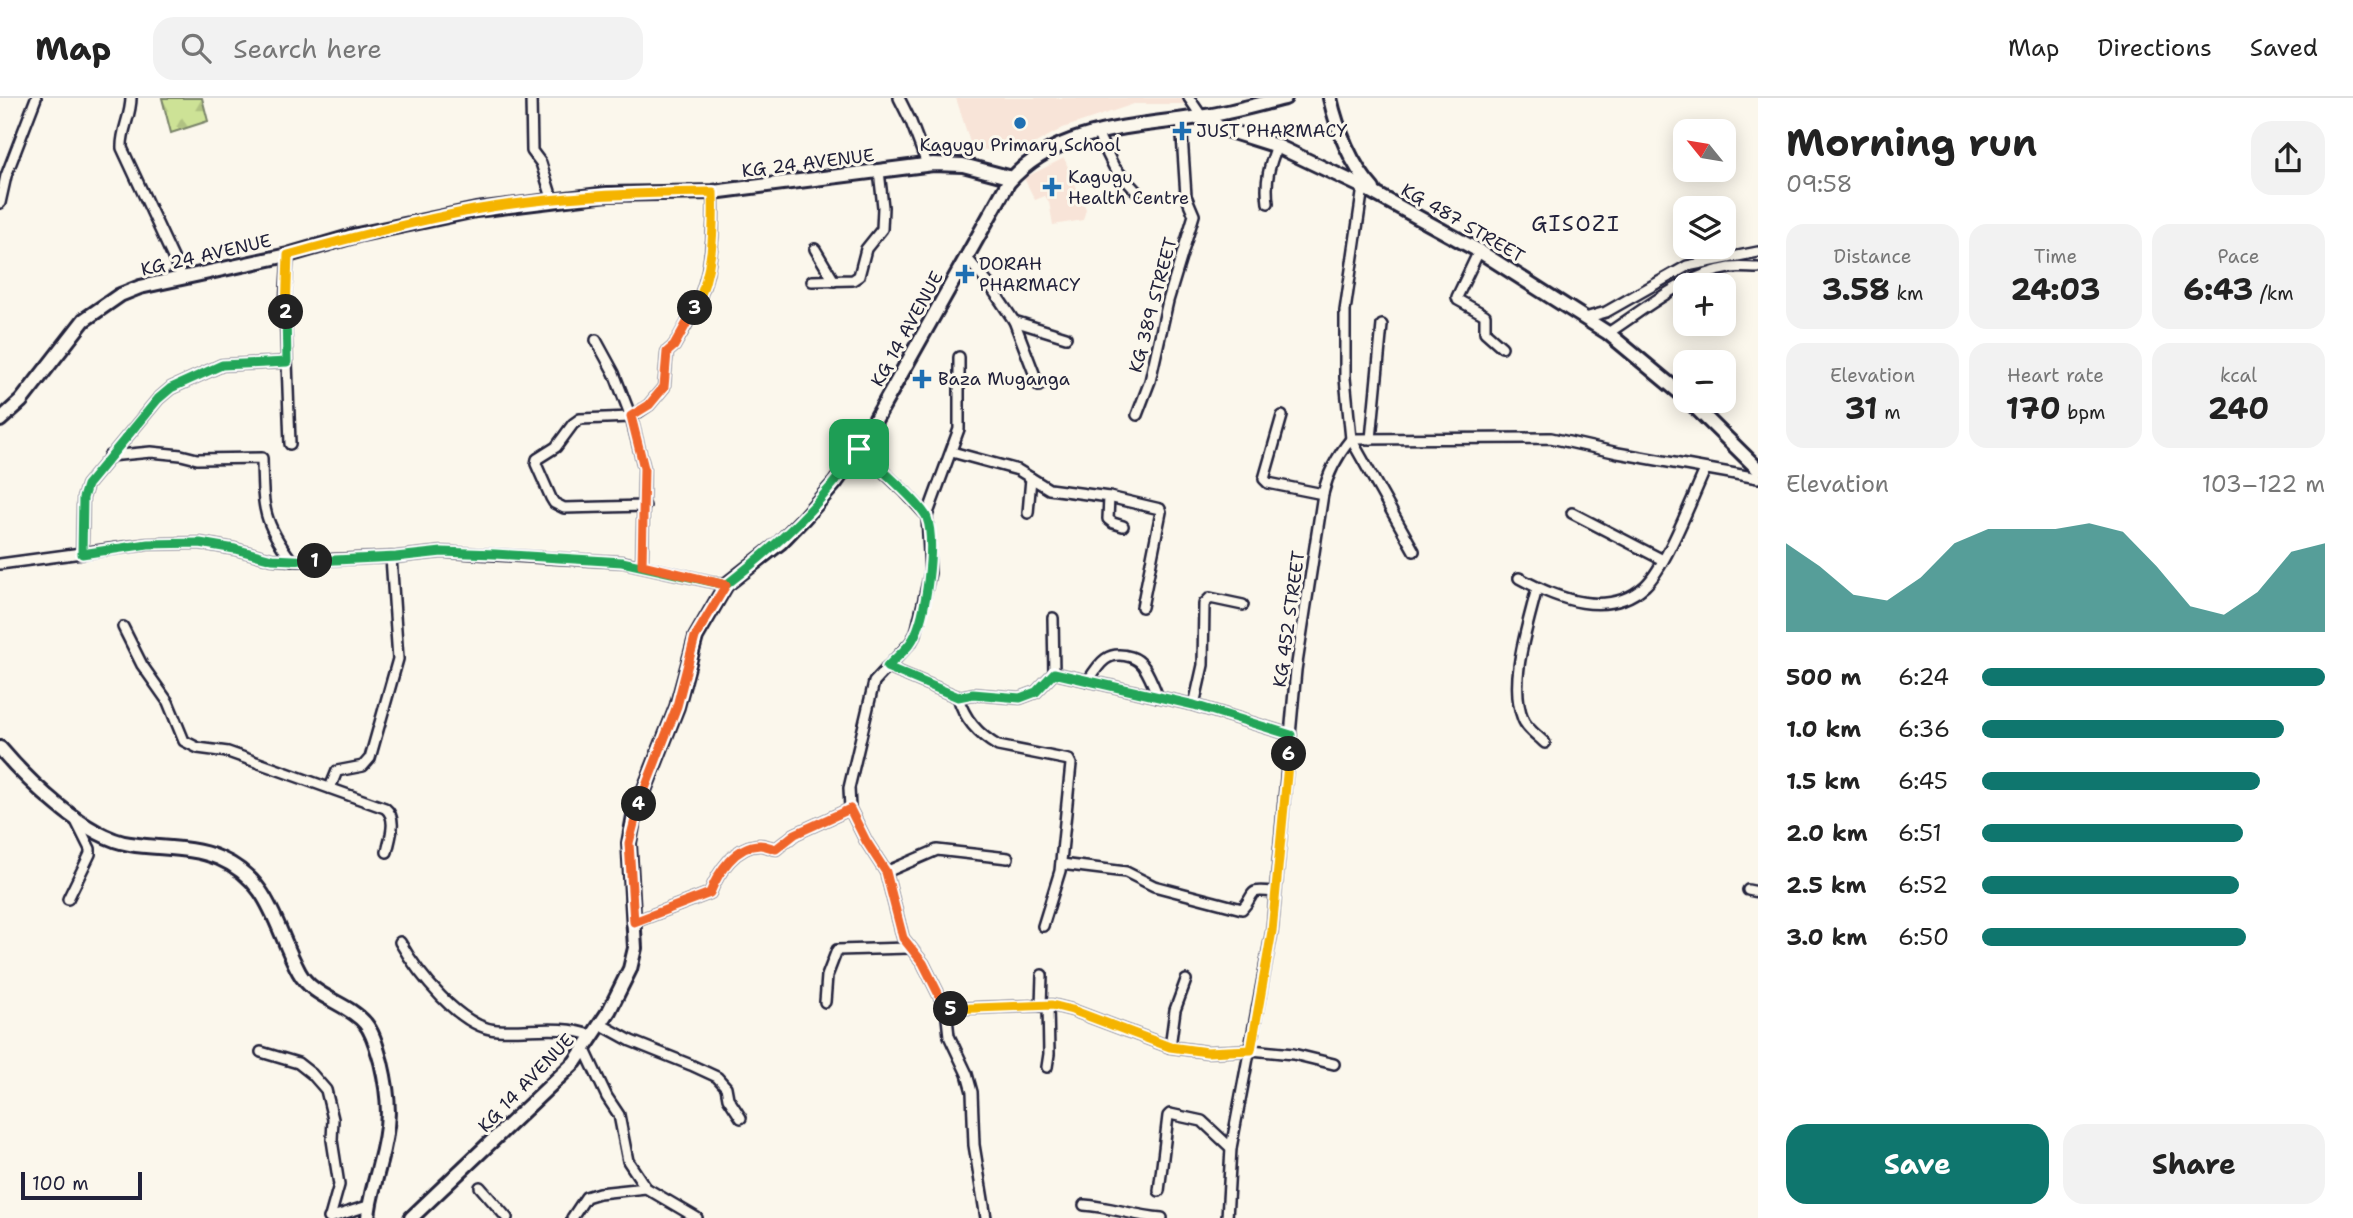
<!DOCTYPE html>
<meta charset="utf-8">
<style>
:root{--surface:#fff;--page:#f2f2f2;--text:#222;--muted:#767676;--line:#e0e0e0;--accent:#0f766e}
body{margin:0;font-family:"Shantell Sans",sans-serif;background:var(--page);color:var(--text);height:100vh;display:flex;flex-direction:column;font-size:26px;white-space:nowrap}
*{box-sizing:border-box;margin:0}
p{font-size:23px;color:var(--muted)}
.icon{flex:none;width:38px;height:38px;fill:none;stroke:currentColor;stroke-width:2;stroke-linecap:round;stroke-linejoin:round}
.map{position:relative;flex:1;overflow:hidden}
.details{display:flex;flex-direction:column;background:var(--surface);width:595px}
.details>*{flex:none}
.needle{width:46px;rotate:300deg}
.controls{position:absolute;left:1673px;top:21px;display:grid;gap:14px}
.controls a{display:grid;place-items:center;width:63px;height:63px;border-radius:14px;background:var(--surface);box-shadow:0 4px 18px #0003;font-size:35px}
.scale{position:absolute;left:21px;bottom:18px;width:121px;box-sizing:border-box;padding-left:7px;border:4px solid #22223b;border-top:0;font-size:19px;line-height:24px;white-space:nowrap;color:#22223b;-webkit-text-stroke:5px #fbf7ec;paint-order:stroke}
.pin{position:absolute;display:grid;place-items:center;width:60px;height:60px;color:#fff;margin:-30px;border-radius:14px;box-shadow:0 4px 10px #0006}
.km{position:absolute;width:35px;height:35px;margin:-18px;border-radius:50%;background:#222;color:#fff;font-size:19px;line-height:35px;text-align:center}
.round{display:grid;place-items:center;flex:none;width:74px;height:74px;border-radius:21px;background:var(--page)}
.summary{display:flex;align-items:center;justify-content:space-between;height:119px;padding:0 28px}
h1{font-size:38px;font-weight:700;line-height:52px}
.stats{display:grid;grid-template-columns:repeat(3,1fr);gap:10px;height:119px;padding:7px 28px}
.stats div{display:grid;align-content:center;border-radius:18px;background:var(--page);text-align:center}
.stats b{font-size:30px;font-weight:700}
.stats small{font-size:19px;font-weight:400}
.stats p{font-size:19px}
.chart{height:196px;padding:14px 28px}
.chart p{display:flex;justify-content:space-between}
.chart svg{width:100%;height:126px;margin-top:7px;fill:var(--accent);opacity:.7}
.action{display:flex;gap:14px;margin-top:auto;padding:14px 28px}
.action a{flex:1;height:80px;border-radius:21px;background:var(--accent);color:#fff;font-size:28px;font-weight:700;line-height:80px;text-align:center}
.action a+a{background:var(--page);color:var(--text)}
ul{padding:0 28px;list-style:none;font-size:23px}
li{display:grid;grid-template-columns:112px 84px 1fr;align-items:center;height:52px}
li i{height:18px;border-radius:9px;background:var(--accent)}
header{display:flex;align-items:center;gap:42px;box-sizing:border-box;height:98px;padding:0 35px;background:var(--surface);border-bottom:2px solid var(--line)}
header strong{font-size:33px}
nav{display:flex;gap:38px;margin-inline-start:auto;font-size:24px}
.search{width:490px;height:63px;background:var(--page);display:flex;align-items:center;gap:18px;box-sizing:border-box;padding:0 24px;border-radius:21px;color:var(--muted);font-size:26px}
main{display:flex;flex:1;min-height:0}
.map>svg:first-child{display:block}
.built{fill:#f8e4d8}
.forest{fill:url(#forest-firs);stroke:#788268;stroke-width:2}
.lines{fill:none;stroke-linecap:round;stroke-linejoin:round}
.street-casing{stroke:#22223b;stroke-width:14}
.secondary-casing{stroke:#22223b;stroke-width:18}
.street{stroke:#fbf7ec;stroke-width:9}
.secondary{stroke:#fbf7ec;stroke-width:12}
.split-1-casing{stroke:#fff;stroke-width:14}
.split-2-casing{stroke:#fff;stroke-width:14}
.split-3-casing{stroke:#fff;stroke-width:14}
.split-4-casing{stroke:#fff;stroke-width:14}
.split-5-casing{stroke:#fff;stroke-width:14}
.split-6-casing{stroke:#fff;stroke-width:14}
.split-7-casing{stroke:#fff;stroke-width:14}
.split-1{stroke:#22a559;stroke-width:9}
.split-2{stroke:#22a559;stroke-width:9}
.split-3{stroke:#f5b400;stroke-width:9}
.split-4{stroke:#f0652b;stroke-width:9}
.split-5{stroke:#f0652b;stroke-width:9}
.split-6{stroke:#f5b400;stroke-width:9}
.split-7{stroke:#22a559;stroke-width:9}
.poi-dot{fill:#1f6fb2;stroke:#fbf7ec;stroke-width:2.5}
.labels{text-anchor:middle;stroke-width:6;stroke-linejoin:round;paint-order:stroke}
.poi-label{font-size:18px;fill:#22223b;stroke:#fbf7ec;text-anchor:start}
.street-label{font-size:18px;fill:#22223b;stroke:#fbf7ec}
.quarter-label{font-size:21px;letter-spacing:2px;fill:#22223b;stroke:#fbf7ec}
</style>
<header>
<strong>Map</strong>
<div class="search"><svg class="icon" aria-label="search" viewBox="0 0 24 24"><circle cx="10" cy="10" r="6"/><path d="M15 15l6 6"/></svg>Search here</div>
<nav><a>Map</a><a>Directions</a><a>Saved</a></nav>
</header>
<main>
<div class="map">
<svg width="1758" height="1120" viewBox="0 0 1758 1120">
<defs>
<pattern id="forest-firs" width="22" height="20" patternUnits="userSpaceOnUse" patternTransform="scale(1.75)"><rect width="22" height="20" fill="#cde296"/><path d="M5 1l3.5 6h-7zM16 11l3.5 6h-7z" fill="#b0c282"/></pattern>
</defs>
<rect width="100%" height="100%" fill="#fbf7ec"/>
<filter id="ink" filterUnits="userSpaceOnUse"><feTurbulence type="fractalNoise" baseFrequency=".0143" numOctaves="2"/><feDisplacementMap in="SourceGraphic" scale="14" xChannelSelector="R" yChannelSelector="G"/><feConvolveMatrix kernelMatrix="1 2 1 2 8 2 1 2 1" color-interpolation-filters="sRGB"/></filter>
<g filter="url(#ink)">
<g class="built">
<polygon points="956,0 1183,0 1188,6 1134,6 1063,30 1023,52 1004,53 972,51"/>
<polygon points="1064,60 1086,111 1083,122 1053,127 1049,104 1045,98 1035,102 1024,80"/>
</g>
<polygon class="forest" points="162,0 202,0 208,23 171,35"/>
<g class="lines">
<defs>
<g id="street">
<path d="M131,0C131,18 121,33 122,50L182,179"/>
<polyline points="531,0 532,53 541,65 553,103"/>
<polyline points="899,0 911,24 927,66"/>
<polyline points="1189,0 1202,19"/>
<polyline points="1097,35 1114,69 1136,93"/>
<polyline points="1363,89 1345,213 1345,280 1351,341 1414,453"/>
<polyline points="0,105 6,78 36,0"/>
<path d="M1268,105C1265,83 1269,68 1277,48"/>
<polyline points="815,151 834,183"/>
<polyline points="1479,153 1457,199 1458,202 1485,217 1485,234 1502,249"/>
<polyline points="288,157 285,208 290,346"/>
<polyline points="966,159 991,189 1014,223 1039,288"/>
<polyline points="812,183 853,182 859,178 866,151 882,131 883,109 879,73"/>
<polyline points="1585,220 1606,214 1687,168 1758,154"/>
<polyline points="1014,223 1066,239"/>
<path d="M1608,235C1645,211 1684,177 1730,170C1739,169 1749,170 1758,170"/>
<polyline points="596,242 614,275 631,319 580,321 573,326 556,349 537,361 536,366 551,400 554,405 564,410 645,408"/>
<polyline points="1137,317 1150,283 1168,203 1194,117 1186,98 1181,22"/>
<polyline points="1282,318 1264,381 1268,385 1323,396"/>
<polyline points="1371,341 1382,227"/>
<polyline points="859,351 905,394 927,418 930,475 916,535 911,544 874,584 849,690 850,711 866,743 886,774 903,840 923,865 946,911 949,938 967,976 972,994 974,1047 986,1120"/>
<polyline points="952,354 1018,372 1049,391 1109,399 1160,411 1161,414 1142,509"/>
<path d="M109,358L151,354L181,357L197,361L262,360C263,409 262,423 292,463"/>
<polyline points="1109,399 1108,421 1113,425 1123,428"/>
<polyline points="1028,415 1031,380"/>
<polyline points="1572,415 1663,462"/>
<polyline points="927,418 959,331 959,259"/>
<polyline points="82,456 83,400 87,387 158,301 171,290 222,267 287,264"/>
<polyline points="0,466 148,446 200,445 235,451 272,461 299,463 396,459 442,454 623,464 726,487"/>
<path d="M642,467L644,370L631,319L649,307L664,289L667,254L674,248C683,232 693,216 700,199C713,167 714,128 713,94"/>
<path d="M1519,480C1557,501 1608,521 1645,488C1666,469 1692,400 1705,372"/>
<path d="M1537,490C1528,527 1508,584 1523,621C1526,630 1538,638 1545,645"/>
<polyline points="1053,520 1054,575"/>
<path d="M123,529L142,567L168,604L184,643L198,650L228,654L385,710C398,720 390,740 387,754"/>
<polyline points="887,569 958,599 973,596 1020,600 1036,594 1054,575 1194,607 1291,637"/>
<path d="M1088,583C1100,564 1108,552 1131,559C1137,561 1141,564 1144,569C1150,578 1154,589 1158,599"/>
<path d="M958,599C964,620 979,637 998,648L1069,662L1071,666L1060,773L1043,828"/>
<polyline points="1194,607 1203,567 1204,506 1210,500 1243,507"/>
<polyline points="330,690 337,673 363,668 370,660 398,561 391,459"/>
<path d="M1061,766L1126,774L1154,788L1242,811C1258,795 1244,791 1274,794"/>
<polyline points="886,774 937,752 1008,760"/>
<polyline points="1748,792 1758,794"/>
<polyline points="68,801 90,756 90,751 75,721"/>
<path d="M634,824L710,795C718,774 736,747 760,747C765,747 771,750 776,751L795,736L850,711"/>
<path d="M400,844C417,874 460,930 497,932C530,934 561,926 593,938"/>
<polyline points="825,904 827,878 837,852 909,850"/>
<polyline points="1041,908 1042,877"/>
<polyline points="946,911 1052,907 1072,912 1170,949 1207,954 1251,952 1293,956 1334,966"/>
<polyline points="600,926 631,943 691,967 717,979 726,989 728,1000 741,1020"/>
<polyline points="1170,949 1175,912 1186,882"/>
<polyline points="585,952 607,999 619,1017 628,1063 646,1090"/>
<polyline points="261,954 298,965 312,976 326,992 333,1021 332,1042 339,1087 330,1119"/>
<polyline points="1047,969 1049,956 1048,907"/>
<polyline points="480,1089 507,1120"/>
<polyline points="1159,1093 1168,1018 1170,1016 1202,1023 1231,1050"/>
<path d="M1084,1107C1112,1109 1134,1118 1162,1120"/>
<polyline points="329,1120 368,1108"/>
<polyline points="572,1120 586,1099 599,1095 646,1090 697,1120"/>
<path d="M1227,1120L1231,1050L1272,833L1296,572L1323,396C1328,374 1337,358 1351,341L1551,340L1618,355L1758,380"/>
</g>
<g id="secondary">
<path d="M1330,0C1337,31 1351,67 1373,91"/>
<polyline points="1202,19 1223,31 1277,48 1363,89 1479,153 1608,235 1685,299"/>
<polyline points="1689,303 1758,371"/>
<polyline points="0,322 21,303 84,222 120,197 140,189 288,157 357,137 476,112 608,96 713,94 933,66 963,67 1012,80"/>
<path d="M0,650C28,683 86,740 130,746C160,751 191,748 219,760C271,782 275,830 299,874C313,900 347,904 365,925C374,936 377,951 381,964C391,1006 390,1027 379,1068C375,1085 369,1102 368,1120"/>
<path d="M411,1120L575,964L609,913L630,871L635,850L629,745L634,718L677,609L696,539L726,487L780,445L804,420L835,385L859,351L1008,85C1056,28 1139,29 1206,18C1233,14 1259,6 1285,0"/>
</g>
</defs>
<use href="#street" class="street-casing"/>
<use href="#secondary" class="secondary-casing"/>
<use href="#street" class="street"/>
<use href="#secondary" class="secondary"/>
</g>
</g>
<g class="lines" filter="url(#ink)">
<defs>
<path id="split-1" d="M315,463L396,459L442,454L495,456L622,464L726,487C781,444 819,409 859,351"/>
<polyline id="split-2" points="286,214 287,264 222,267 171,290 158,301 87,387 83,400 82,456 148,446 200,445 235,451 272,461 315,463"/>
<path id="split-3" d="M286,214L288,157C349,140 411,124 474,112C553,98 633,95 713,94C714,132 713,176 695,210"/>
<polyline id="split-4" points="639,706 677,608 695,539 726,487 642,467 644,370 631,318 649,307 664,289 667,254 674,248 695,210"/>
<path id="split-5" d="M639,706L629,745L634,824L710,795C718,774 736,747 760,747C765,747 771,750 776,751L795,736L850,711L866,743L886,774L903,840L923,865L946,911H951"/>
<polyline id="split-6" points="951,911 1052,907 1072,912 1170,949 1207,954 1251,952 1272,833 1289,656"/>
<path id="split-7" d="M859,351C873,364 922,406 927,420C936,445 926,519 913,541C907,552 895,560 887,569L958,599L973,596L1020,600L1036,594L1054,575L1194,607L1291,637L1289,656"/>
</defs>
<use href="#split-1" class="split-1-casing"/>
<use href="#split-2" class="split-2-casing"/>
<use href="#split-3" class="split-3-casing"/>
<use href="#split-4" class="split-4-casing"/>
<use href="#split-5" class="split-5-casing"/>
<use href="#split-6" class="split-6-casing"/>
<use href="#split-7" class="split-7-casing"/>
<use href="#split-1" class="split-1"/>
<use href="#split-2" class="split-2"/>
<use href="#split-3" class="split-3"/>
<use href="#split-4" class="split-4"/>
<use href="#split-5" class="split-5"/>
<use href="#split-6" class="split-6"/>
<use href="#split-7" class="split-7"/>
</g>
<g class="poi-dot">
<circle cx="1020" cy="25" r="7"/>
<path d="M1178.5 22.5h7v7h7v7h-7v7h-7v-7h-7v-7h7z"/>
<path d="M1048.5 78.5h7v7h7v7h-7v7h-7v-7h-7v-7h7z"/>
<path d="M961.5 165.5h7v7h7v7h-7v7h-7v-7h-7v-7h7z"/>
<path d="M918.5 270.5h7v7h7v7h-7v7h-7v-7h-7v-7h7z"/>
</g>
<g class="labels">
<g class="poi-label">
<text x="1196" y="39">JUST PHARMACY</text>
<text x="1020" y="53" text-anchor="middle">Kagugu Primary School</text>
<text x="1068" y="85">Kagugu<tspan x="1068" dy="21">Health Centre</tspan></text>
<text x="979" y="172">DORAH<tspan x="979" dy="21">PHARMACY</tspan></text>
<text x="938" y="287">Baza Muganga</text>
</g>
<g class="street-label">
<text transform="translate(808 65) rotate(-7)" y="6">KG 24 AVENUE</text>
<text transform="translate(1463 125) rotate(30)" y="6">KG 487 STREET</text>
<text transform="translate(206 157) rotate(-13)" y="6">KG 24 AVENUE</text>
<text transform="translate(1153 207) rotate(-75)" y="6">KG 389 STREET</text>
<text transform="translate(907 231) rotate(-61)" y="6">KG 14 AVENUE</text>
<text transform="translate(1289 521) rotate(-82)" y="6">KG 452 STREET</text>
<text transform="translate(526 985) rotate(-46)" y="6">KG 14 AVENUE</text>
</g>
<g class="quarter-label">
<text x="1576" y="133">GISOZI</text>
</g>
</g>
</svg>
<div class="controls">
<a><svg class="needle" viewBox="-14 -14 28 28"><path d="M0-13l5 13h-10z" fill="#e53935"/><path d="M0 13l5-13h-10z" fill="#767676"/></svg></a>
<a><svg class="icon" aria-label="layers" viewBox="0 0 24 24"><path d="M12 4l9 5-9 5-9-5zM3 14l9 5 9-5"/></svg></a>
<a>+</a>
<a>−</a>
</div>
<div class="scale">100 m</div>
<div class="pin" style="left:859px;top:351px;background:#1e9e55"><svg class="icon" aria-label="arrive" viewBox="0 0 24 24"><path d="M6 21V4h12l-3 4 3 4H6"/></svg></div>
<b class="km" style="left:315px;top:463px">1</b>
<b class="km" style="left:286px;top:214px">2</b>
<b class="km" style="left:695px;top:210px">3</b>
<b class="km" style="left:639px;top:706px">4</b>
<b class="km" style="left:951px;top:911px">5</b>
<b class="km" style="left:1289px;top:656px">6</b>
</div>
<section class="details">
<div class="summary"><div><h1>Morning run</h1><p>09:58</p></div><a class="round"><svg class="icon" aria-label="share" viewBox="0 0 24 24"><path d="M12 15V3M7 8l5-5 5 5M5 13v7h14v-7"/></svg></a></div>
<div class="stats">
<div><p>Distance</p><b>3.58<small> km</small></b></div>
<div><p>Time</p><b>24:03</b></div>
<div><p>Pace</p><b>6:43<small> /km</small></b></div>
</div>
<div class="stats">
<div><p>Elevation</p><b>31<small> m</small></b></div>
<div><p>Heart rate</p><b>170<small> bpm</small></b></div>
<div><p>kcal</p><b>240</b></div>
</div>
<div class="chart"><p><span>Elevation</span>103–122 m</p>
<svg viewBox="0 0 160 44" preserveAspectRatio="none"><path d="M0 44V13L10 21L20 31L30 33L40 25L50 13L60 8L70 8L80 8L90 6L100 9L110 21L120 35L130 38L140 30L150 16L160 13V44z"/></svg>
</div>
<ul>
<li><b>500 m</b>6:24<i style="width:100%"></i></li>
<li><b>1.0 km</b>6:36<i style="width:88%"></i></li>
<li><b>1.5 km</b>6:45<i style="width:81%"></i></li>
<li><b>2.0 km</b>6:51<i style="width:76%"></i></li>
<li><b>2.5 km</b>6:52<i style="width:75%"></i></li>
<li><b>3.0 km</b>6:50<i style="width:77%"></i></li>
</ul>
<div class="action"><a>Save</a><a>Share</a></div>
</section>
</main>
